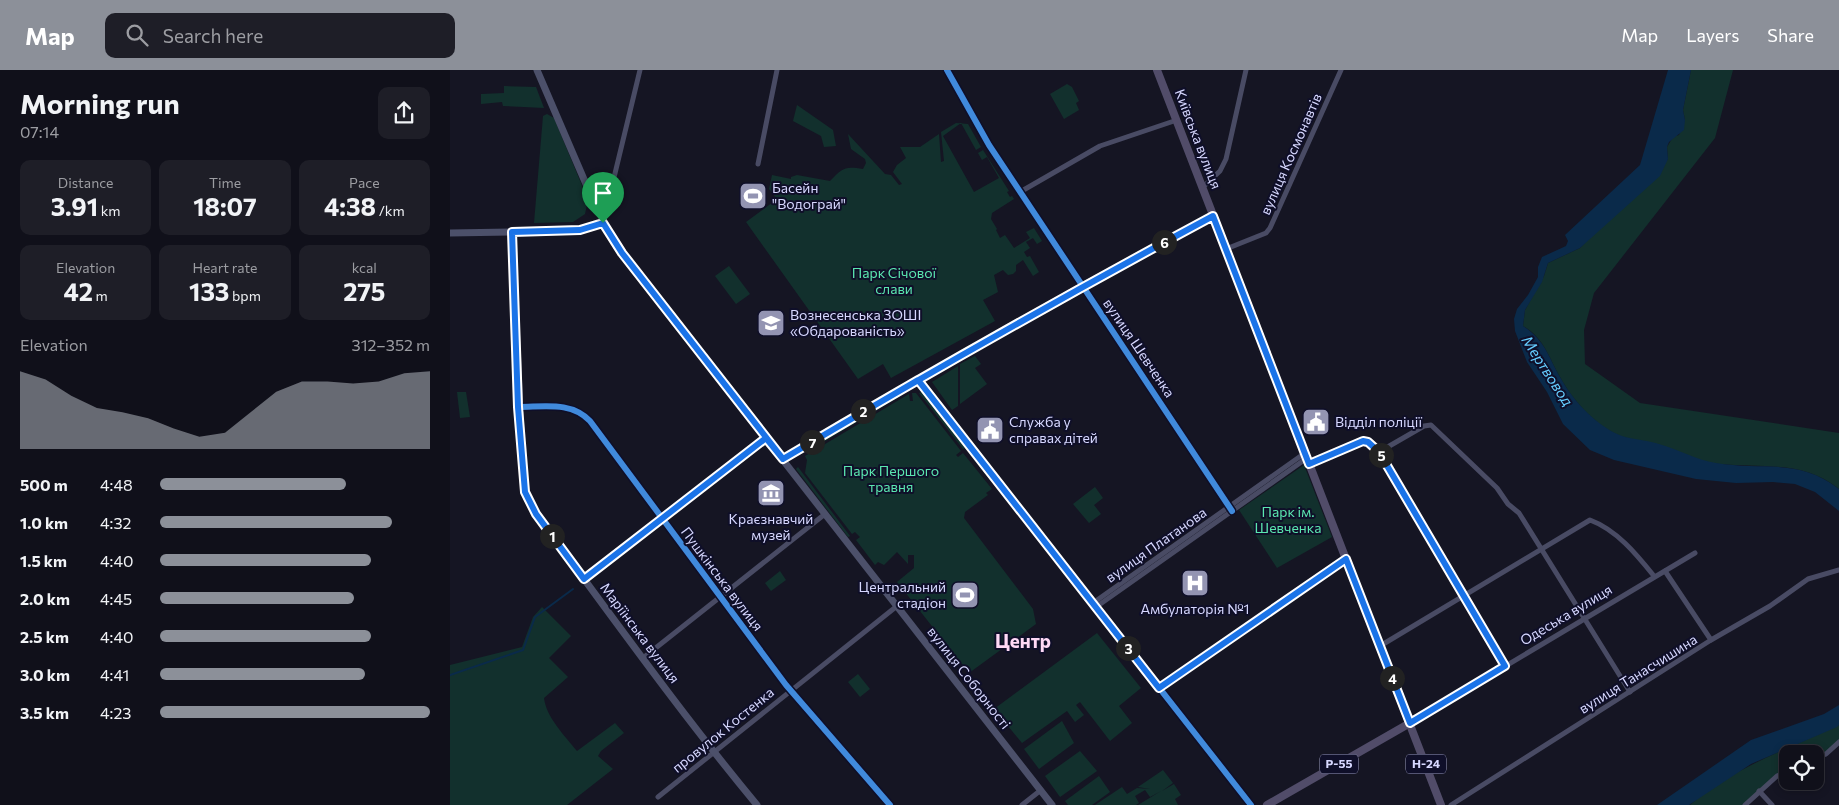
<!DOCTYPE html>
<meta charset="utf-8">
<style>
:root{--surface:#10101a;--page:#1e1e27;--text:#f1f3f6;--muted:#9c9da2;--line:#303039;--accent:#8c9099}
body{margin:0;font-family:Commissioner,sans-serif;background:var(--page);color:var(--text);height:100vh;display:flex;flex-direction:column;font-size:19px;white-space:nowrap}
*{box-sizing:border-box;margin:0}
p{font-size:16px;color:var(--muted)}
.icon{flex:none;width:28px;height:28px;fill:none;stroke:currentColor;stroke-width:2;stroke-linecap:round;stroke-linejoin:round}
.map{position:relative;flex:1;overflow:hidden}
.drawer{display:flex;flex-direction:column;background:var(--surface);width:450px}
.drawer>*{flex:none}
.tools{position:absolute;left:1329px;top:675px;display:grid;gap:10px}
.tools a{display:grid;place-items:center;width:45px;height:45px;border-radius:10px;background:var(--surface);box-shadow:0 2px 8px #0003,0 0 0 1px var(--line);font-size:25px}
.pin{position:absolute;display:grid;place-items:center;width:42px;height:42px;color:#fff;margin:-51px -21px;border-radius:50% 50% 50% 0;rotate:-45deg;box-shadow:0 0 5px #0007}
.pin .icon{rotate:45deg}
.km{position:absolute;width:25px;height:25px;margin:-12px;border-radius:50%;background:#222;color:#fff;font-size:14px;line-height:25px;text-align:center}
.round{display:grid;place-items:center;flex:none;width:52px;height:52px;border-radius:10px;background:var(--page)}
.head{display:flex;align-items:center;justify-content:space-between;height:85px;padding:0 20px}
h1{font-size:28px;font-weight:700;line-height:38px}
.stats{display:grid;grid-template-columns:repeat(3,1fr);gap:8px;height:85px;padding:5px 20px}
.stats div{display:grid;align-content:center;border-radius:10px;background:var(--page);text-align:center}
.stats b{font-size:25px;font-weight:700}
.stats small{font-size:14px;font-weight:400}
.stats p{font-size:14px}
.chart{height:140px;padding:10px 20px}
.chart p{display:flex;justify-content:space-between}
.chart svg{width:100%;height:90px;margin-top:5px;fill:var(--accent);opacity:.7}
ul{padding:0 20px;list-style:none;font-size:16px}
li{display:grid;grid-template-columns:80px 60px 1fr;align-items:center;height:38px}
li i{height:12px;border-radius:6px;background:var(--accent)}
header{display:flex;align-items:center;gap:30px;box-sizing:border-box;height:70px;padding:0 25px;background:var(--accent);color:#fff}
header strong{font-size:24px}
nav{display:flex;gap:28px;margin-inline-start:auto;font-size:18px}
.search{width:350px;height:45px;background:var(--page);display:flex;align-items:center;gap:12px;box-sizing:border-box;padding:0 18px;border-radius:10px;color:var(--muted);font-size:19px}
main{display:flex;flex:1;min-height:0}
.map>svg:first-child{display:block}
.green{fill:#12302d}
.water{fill:#0a2a4a}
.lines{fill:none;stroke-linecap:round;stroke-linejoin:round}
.stream{stroke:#0a2a4a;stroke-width:2}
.minor{stroke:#494b64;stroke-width:5}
.secondary{stroke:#4c506a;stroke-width:7}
.primary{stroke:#514c69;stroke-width:8}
.cycleway-casing{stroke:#0f0f29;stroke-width:9}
.cycleway{stroke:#408adc;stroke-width:6}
.route-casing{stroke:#fff;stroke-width:10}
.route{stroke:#1a73e8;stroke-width:6}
.labels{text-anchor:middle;stroke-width:4;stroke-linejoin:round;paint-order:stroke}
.shield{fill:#0f0f29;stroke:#9b9cbf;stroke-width:1}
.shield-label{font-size:12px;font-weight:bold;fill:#d7d8ff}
.street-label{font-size:14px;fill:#d7d8ff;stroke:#0f0f29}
.poi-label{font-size:14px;fill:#d7d8ff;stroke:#0f0f29;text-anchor:start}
.park-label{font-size:14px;fill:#5be7b0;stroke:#0f0f29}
.water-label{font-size:15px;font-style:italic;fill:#65cdff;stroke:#0f0f29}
.district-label{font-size:19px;font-weight:bold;fill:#ffd9f6;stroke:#0f0f29}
</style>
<header>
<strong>Map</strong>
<div class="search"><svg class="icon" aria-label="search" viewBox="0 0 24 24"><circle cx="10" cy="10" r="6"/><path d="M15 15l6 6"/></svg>Search here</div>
<nav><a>Map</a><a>Layers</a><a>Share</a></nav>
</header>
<main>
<section class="drawer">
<div class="head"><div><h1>Morning run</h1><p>07:14</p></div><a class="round"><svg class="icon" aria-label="share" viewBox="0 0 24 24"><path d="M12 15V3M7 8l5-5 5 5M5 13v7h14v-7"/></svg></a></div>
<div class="stats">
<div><p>Distance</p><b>3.91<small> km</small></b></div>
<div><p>Time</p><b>18:07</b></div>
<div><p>Pace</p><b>4:38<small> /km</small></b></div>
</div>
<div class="stats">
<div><p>Elevation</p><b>42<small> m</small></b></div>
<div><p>Heart rate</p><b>133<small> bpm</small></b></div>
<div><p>kcal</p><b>275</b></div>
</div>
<div class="chart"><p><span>Elevation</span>312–352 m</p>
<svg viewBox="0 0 160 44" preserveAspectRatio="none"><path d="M0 44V6L10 10L20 18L30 24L40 26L50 29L60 34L70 38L80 36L90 26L100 16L110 11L120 11L130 12L140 11L150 7L160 6V44z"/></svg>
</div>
<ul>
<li><b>500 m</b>4:48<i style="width:69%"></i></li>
<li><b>1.0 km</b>4:32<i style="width:86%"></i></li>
<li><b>1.5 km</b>4:40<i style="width:78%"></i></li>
<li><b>2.0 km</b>4:45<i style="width:72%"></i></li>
<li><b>2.5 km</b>4:40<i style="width:78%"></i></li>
<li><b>3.0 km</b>4:41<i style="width:76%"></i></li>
<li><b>3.5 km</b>4:23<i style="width:100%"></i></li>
</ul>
</section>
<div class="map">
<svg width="1389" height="735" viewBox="0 0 1389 735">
<rect width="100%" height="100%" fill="#151523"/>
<g class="green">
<path d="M1241,0H1283L1265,68L1144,223L1134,260L1135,294L1190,333L1389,363V419C1353,390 1311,398 1269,394C1245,391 1221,381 1199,374C1188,370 1176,369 1166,364C1143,353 1122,329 1110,307C1098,287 1095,269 1073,256L1075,240L1094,206L1098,193L1130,178L1218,89L1217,77L1223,67L1229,65L1235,50L1233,40Z"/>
<polygon points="617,14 622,17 629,31 626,33 629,40 614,49 600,24"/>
<polygon points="54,16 86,17 94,38 53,36 52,32 31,34 31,24 54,23"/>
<polygon points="347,35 383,60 386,76 374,77 371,66 343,51"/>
<polygon points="97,44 104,48 138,130 135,144 123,152 84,153 93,46"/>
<path d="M506,53L518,54L531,77L526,80L511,53L493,66L524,122L549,108L537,87L532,90L528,83L533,80L559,121L557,122L560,127L562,126L564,129L542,143L541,149L547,159L546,160L550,168L555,165L564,178L580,168L576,162L584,158L592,171L587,174L583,168L576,172L580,178L574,182L577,187L580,186L589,202L583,206L573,190L566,195V201L563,204L558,205L553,200L544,205L548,222L533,230L545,251L441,308L433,294L408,309L296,152L327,129L319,119L322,105L341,109V107L347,105L380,111C393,98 394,96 413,99L416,93L415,89L401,79L398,64L435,104L441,105L449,115L452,114L443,102L447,95L456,88L450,77H470L489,64L491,92L494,91L491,62Z"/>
<polygon points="279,196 300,224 286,234 265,206"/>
<polygon points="525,286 531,294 525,298 537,314 510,334 510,294"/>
<polygon points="508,296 508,336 502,340 482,312"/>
<polygon points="7,322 16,322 20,347 10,348"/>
<polygon points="472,322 515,378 513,379 469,323"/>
<polygon points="453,323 454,324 365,377 364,376"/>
<polygon points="462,323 466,323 511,381 506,385 508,387 513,383 542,419 536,423 538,425 515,442 514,448 583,539 586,554 519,603 447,512 464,498 464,485 458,485 458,494 447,482 434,495 428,492 425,495 406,470 410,467 405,462 402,464 355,403 357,390 355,386 459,324 460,331 463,331"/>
<polygon points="854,395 882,467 827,498 789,440"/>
<polygon points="348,397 400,466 398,467 346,399"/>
<polygon points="645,417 653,428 644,435 651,444 639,453 623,434"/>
<polygon points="330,501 336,510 321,521 315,513"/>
<path d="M92,537L121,566L99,588L118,607L94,628C96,647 115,666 127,681L165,653L174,663L151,681L148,686L163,699L117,735H0V595L72,577L83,547Z"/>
<polygon points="647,563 691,618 669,636 682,653 660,671 630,632 626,635 634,645 625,652 617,641 572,673 544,639"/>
<polygon points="408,604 420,619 410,627 398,612"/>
<polygon points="612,651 624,673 589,699 574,679"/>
<path d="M1389,655V671L1376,683L1365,688V684H1338L1337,701L1294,735H1240C1280,699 1340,678 1389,655Z"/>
<polygon points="630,681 647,701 610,727 595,706"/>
<polygon points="713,700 723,713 712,721 724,714 731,725 725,729 728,735 688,735 711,721 700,727 695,720 685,726 689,733 686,735 645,735 672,717 677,724 687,718 700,719 688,717"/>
<polygon points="649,706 660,722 642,735 618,735 615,731"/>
</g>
<g class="water">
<path d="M1218,0H1241L1233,40L1235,50L1234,60L1219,72L1217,77L1218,89L1210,106L1130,178L1098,193L1092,212L1075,240L1073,256C1095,270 1098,286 1110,307C1122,329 1142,351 1165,363C1178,370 1195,369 1209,374C1228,379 1246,390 1266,393C1312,401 1349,387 1389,419V441L1365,422L1345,414L1323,412L1286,413L1246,409L1164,390L1140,380L1113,354L1097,322L1077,292L1065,261L1064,249L1067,239L1078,225L1088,207V197L1092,187L1116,176L1118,171L1115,165L1190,95Z"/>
<polygon points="1389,635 1389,655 1387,657 1301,694 1239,735 1207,735 1301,670 1374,644"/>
</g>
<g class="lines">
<polyline class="stream" points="0,605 73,580 85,547 123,519"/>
<g class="minor">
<polyline points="497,0 539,75 782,441"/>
<polyline points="308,94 327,0"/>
<polyline points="753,117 770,101 776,89 796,0"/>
<polyline points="570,122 650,76 727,50"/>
<polyline points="153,153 190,0"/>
<polyline points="776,179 816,163 820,158 891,0"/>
<polyline points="468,310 801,735"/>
<path d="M68,337C94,337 121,331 140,351L336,615L440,735"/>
<polyline points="929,382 974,356 981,355 1047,418 1058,434 1069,443 1180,622"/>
<polyline points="859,394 913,371 929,382 1055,596"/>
<polyline points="1215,501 1261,570"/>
<polyline points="135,509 316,368"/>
<polyline points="643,533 855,383"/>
<polyline points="646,537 857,388"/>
<path d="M930,576L1140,450C1167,460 1187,485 1204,506"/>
<polyline points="193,588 375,444"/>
<polyline points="709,618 896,489"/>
<polyline points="960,653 1245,483"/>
<polyline points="1365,687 1376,684 1389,672"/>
<polyline points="1309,721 1322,735"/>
<polyline points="208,727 447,536"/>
<polyline points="572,735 591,720"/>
<polyline points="1001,735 1261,570 1320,536 1358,509 1389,500"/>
<polyline points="1295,735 1327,706 1338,701"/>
</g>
<g class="secondary">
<polyline points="87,0 142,128 166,176 602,735"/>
<path d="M62,162L73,411L77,429L86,444C159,542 229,641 307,735"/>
<polyline points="0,163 130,161 153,153"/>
<polyline points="333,389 632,216 763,146"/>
</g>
<g class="primary">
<polyline points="707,0 991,735"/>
<polyline points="817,735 960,653"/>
</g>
<defs>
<g id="cycleway">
<polyline points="497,0 539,75 782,441"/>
<polyline points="468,310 801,735"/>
<path d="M68,337C94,337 121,331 140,351L336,615L440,735"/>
</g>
</defs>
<use href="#cycleway" class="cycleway-casing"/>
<use href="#cycleway" class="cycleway"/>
</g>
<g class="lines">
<defs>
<path id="route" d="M153,153L130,160L62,162L68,337L75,422L86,444L134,509L316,368L333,389L468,310L709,618L896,489L960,653L1055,596L929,382L918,372L913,371L859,394L763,146C618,224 475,305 333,389L172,183L153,153"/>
</defs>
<use href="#route" class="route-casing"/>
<use href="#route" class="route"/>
</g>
<defs>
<symbol id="stadium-square" viewBox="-11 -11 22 22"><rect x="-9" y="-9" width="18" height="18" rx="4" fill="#9394b2" stroke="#0f0f29"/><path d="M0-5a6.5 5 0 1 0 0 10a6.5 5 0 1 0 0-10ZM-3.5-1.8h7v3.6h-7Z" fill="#fff"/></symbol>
<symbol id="school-square" viewBox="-11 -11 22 22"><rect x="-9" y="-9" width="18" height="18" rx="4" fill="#9394b2" stroke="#0f0f29"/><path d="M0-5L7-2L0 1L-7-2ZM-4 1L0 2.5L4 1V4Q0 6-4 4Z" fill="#fff"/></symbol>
<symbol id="civic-square" viewBox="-11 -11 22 22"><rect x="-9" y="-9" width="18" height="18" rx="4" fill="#9394b2" stroke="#0f0f29"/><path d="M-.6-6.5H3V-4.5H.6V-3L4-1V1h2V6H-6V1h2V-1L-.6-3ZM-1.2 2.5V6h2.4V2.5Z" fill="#fff"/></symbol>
<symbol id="museum-square" viewBox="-11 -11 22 22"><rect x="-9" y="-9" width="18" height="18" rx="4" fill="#9394b2" stroke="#0f0f29"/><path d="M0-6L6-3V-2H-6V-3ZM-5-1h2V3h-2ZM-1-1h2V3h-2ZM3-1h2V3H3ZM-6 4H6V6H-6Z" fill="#fff"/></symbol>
<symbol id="hospital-square" viewBox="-11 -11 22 22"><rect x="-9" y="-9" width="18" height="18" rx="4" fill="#9394b2" stroke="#0f0f29"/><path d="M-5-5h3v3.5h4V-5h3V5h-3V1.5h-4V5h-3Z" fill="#fff"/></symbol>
</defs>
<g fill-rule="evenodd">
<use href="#stadium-square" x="287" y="110" width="32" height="32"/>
<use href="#school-square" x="305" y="237" width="32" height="32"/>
<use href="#civic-square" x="850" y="336" width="32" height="32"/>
<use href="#civic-square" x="524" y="344" width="32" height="32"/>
<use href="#museum-square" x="305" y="407" width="32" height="32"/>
<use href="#hospital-square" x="729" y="497" width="32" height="32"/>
<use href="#stadium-square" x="499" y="509" width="32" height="32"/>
</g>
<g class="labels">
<g class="shield">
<rect x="870" y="684.5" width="38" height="19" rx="4"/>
<rect x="956" y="684.5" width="40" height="19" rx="4"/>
</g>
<g class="shield-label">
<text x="889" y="698">Р-55</text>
<text x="976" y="698">Н-24</text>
</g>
<g class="street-label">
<text transform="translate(748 69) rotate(69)" y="5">Київська вулиця</text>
<text transform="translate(841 84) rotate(-66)" y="5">вулиця Космонавтів</text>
<text transform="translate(689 278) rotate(56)" y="5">вулиця Шевченка</text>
<text transform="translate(706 475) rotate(-35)" y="5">вулиця Платанова</text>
<text transform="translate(272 509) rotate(53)" y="5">Пушкінська вулиця</text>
<text transform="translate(1116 545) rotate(-31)" y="5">Одеська вулиця</text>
<text transform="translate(190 563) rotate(53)" y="5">Маріїнська вулиця</text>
<text transform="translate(1188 604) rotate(-32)" y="5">вулиця Танасчишина</text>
<text transform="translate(519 608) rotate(52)" y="5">вулиця Соборності</text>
<text transform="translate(273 660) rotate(-39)" y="5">провулок Костенка</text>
</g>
<g class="poi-label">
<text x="322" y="123">Басейн<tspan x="322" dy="16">"Водограй"</tspan></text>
<text x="340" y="250">Вознесенська ЗОШІ<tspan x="340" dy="16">«Обдарованість»</tspan></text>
<text x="559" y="357">Служба у<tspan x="559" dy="16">справах дітей</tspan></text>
<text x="885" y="357">Відділ поліції</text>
<text x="321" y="454" text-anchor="middle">Краєзнавчий<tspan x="321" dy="16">музей</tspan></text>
<text x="496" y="522" text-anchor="end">Центральний<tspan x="496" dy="16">стадіон</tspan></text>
<text x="745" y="544" text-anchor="middle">Амбулаторія №1</text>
</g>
<g class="park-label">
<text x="444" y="208">Парк Січової<tspan x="444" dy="16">слави</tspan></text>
<text x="441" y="406">Парк Першого<tspan x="441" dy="16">травня</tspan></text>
<text x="838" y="447">Парк ім.<tspan x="838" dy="16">Шевченка</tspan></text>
</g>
<g class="water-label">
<text transform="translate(1097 301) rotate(57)" y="5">Мертвовод</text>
</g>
<g class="district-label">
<text x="573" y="578">Центр</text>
</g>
</g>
</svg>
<div class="tools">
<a><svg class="icon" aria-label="locate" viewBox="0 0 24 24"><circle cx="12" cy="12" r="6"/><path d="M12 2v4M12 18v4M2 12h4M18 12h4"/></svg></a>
</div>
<div class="pin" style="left:153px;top:153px;background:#1e9e55"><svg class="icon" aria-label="arrive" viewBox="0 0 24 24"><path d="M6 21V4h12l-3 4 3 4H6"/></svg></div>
<b class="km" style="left:102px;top:466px">1</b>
<b class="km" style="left:413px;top:341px">2</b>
<b class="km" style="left:678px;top:578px">3</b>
<b class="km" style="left:942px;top:608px">4</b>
<b class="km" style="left:931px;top:385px">5</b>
<b class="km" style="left:714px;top:172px">6</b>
<b class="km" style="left:362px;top:372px">7</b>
</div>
</main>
